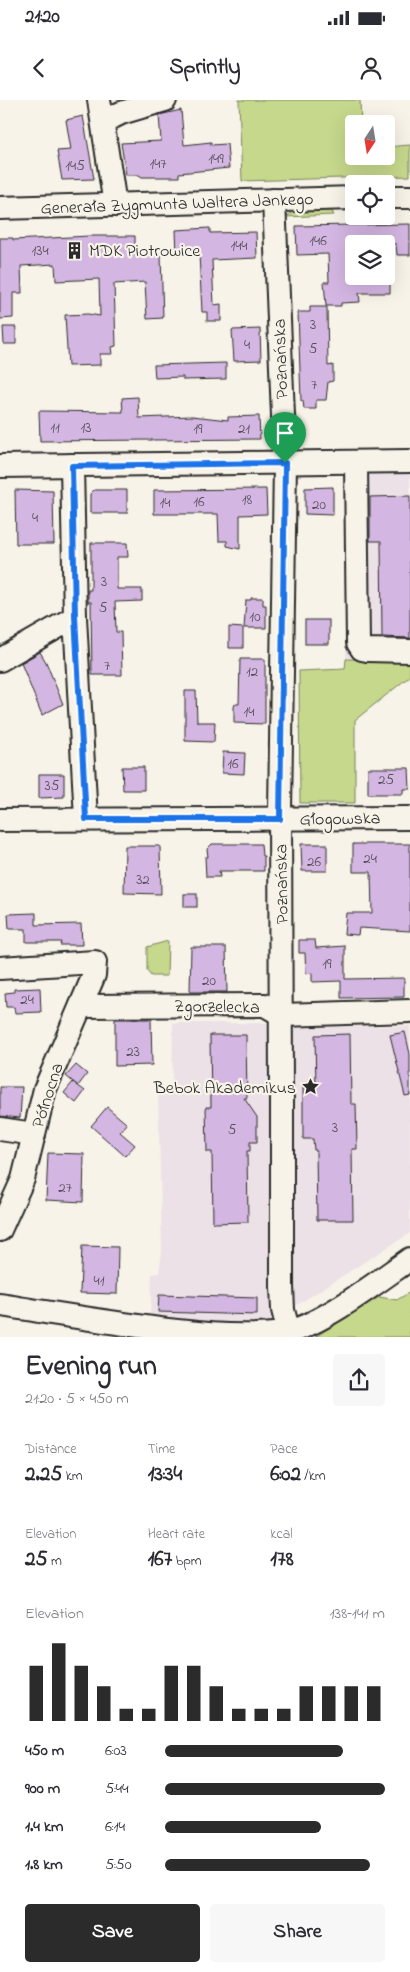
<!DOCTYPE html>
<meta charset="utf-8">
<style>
:root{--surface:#fff;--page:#f7f7f7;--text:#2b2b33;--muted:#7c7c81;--accent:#2b2b2b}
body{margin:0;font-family:"Indie Flower",sans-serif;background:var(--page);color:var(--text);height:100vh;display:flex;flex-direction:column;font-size:19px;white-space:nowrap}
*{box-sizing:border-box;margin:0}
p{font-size:16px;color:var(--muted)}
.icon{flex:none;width:28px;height:28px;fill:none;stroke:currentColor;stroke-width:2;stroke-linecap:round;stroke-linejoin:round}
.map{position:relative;height:1237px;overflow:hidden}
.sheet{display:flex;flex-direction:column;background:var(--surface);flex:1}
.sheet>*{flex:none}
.needle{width:32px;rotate:192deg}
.buttons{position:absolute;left:345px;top:15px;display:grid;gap:10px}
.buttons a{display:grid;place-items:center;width:50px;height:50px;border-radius:5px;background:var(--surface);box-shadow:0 5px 20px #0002;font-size:25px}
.pin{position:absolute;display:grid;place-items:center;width:42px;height:42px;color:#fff;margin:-51px -21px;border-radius:50% 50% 50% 0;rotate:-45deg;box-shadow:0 0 5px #0007}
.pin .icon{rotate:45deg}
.round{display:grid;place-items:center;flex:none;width:52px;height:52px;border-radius:5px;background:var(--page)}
.summary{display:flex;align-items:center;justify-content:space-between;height:85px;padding:0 25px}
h1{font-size:28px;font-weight:700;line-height:38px}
.stats{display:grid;grid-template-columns:repeat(3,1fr);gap:8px;height:85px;padding:5px 25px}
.stats div{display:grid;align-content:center}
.stats b{font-size:21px;font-weight:700}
.stats small{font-size:14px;font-weight:400}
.stats p{font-size:14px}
.chart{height:140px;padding:10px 25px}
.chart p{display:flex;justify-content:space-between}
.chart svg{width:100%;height:90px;margin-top:5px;stroke:var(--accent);stroke-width:6}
.button{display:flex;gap:10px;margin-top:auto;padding:10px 25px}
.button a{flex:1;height:58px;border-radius:5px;background:var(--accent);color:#fff;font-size:20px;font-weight:700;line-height:58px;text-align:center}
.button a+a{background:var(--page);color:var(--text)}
ul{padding:0 25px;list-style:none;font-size:16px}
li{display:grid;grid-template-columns:80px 60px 1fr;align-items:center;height:38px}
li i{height:12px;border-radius:6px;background:var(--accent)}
.status{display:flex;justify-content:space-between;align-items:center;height:35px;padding:0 25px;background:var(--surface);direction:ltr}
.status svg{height:14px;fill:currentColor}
header{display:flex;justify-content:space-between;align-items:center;height:65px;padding:0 25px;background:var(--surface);font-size:22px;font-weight:700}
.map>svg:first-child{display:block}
.built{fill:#ece1e6}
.green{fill:#c6d88c;stroke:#78825c}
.building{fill:#d4b6e2;stroke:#2b2b2b}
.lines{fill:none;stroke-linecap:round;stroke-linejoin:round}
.minor-casing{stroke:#2b2b2b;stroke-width:26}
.minor{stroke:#f7f3e8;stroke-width:22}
.route-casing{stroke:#fff;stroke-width:10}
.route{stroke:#1a73e8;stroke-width:6}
.labels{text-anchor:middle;stroke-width:4.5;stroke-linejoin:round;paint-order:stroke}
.number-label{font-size:15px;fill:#554e59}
.street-label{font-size:18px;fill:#2b2b2b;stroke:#f7f3e8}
.poi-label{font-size:18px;fill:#2b2b2b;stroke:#f7f3e8;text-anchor:start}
</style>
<div class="status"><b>21:20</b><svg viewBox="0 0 49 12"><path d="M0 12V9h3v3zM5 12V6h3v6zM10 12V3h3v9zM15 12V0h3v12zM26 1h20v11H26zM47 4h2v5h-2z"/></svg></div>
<header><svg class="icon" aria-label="back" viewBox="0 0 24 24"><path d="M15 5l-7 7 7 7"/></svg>Sprintly<svg class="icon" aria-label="person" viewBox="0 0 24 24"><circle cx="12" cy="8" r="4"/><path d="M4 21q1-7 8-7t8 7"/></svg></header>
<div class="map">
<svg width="410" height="1237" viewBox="0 0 410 1237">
<rect width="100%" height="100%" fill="#f7f3e8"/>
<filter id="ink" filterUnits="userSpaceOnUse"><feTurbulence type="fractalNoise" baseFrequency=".02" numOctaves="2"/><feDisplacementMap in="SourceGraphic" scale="10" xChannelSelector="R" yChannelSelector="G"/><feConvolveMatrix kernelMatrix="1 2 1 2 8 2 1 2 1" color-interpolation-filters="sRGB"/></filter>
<g filter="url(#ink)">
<g class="built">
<polygon points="410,361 410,560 346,559 346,485 342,362"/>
<polygon points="173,923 265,923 303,927 410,926 410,1133 270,1222 246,1229 150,1219 152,1174 159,1173 162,1152 158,991 172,991"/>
</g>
<g class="green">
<polygon points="239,0 360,0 361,24 354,24 354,56 386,56 386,47 410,45 410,76 242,81"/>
<polygon points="331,110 334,115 285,117 294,112"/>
<polygon points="346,559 410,560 410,576 355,620 355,703 300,703 299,571 345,569"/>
<polygon points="168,841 167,876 151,876 147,871 147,847"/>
<polygon points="410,1192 410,1237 315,1237 379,1197 397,1200"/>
</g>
<g class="building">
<polygon points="181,10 184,45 211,42 211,45 227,44 229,68 179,73 179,77 142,77 139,75 126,75 121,43 161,41 159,15"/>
<polygon points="83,16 94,79 62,80 57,51 71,50 66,20"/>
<polygon points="410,124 410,155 397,155 396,144 354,144 354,177 358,176 358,180 390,178 390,193 359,193 360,202 341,203 341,206 326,206 324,182 329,182 328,154 297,155 296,126"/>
<polygon points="210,128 210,133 256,132 257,158 212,160 214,205 221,204 221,221 207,221 207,212 202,212 199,154 177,155 176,130"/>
<polygon points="89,136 135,136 135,156 161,155 163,218 147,219 145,182 114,184 116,246 112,247 113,254 100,254 100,265 68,266 65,215 88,214 100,216 99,179 56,181 55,164 21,166 22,193 13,193 13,218 0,219 0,138 13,138 13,140"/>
<polygon points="310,207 327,207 328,266 333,265 333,281 328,282 326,300 316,300 316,309 304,309 303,301 301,301 298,212 310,212"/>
<polygon points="3,227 16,227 16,244 4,244"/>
<polygon points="260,229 261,260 234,261 232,230"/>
<polygon points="226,263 226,279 183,280 183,277 155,278 154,265"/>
<polygon points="138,297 139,318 192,316 228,320 228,317 259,316 260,339 40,341 39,311 123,312 122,298"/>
<polygon points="333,387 333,415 305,414 305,388"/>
<polygon points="266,389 267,414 240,415 240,449 227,446 227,441 219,441 218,414 154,414 154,390"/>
<polygon points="15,390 53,391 54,444 16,444"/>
<polygon points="94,390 127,390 127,413 90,413 90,394"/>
<polygon points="410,396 410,538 382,537 381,441 370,441 370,397"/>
<polygon points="91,443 127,443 128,457 117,457 117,489 142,489 142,501 115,502 116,532 121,532 122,575 92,575 91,502 88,502 88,490 91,490"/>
<polygon points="251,498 263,498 263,505 266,505 266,528 244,528 246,500 251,500"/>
<rect x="305" y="520" width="24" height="24"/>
<polygon points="229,527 243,528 243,548 229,548"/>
<polygon points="40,552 46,562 63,604 42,615 21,563"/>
<polygon points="240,559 265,559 265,624 234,623 234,607 235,604 239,604"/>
<polygon points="185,591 196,591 197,622 215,622 214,642 185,641"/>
<polygon points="223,652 245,653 244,674 222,673"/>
<polygon points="122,667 144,667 144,690 123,690"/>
<polygon points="368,668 409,668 410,689 403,689 403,694 368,694"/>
<polygon points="39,674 64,674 64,697 39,698"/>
<polygon points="212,744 261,744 262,756 264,756 264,771 219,771 220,777 206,777 205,757 208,757 207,749"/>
<polygon points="301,744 327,744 327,771 302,771"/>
<polygon points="353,744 410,744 410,831 359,828 358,835 344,834 346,813 372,813 371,772 353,772"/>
<polygon points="125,746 160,746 161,794 124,793"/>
<rect x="184" y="794" width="13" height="13"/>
<polygon points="36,813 36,825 81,824 82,845 60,845 61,842 26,842 26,829 9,829 8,814"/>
<polygon points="299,840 315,840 316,848 345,846 345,879 404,878 404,897 341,898 341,881 312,882 312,873 306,874 305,853 299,853"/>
<polygon points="191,847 226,847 227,892 190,892"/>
<polygon points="40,888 41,912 15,913 14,907 6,907 5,893 14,892 14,889"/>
<polygon points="115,919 151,919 152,965 115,966"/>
<polygon points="405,932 410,954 410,995 405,996 390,935"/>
<polygon points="350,934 351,1004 356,1004 357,1049 352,1049 353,1120 317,1120 316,1050 314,1050 313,1039 303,1039 303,988 316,988 315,935"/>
<polygon points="210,935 246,935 247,998 244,998 257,1017 257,1042 250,1042 250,1051 247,1051 248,1122 213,1123 212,1052 207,1052 206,1007 211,1007"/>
<polygon points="76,965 87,974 78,986 66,976"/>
<polygon points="73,982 85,991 76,1003 64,993"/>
<polygon points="0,987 22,987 20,1018 0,1016"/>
<polygon points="107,1007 127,1024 120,1032 135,1045 125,1056 91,1026"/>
<polygon points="48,1053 84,1054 83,1102 46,1100"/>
<polygon points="82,1146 118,1147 117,1194 80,1193"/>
<polygon points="159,1195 257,1198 257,1215 158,1212"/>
</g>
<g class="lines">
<defs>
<g id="minor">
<polyline points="99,0 115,105"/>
<polyline points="103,22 121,13 165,0"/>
<polyline points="386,97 410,97"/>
<polyline points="274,100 285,363 280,711 281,988"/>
<polyline points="0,108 354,98"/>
<polyline points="356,362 358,543 362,549 367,550 410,551"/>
<polyline points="72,365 75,517 86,719"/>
<polyline points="0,366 410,361"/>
<polyline points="0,560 75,517"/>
<polyline points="0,720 410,718"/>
<polyline points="0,868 95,862 94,875 45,989 23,1079 0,1130"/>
<polyline points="81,906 265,905 282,915 410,911"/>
<polyline points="282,998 282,1186 283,1210 290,1237"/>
<polyline points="0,1029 34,1034"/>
<path d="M0,1205C59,1214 117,1224 177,1231C211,1235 252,1237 286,1233C324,1223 377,1182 410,1159"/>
</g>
</defs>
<use href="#minor" class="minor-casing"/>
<use href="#minor" class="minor"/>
</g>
</g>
<g class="lines" filter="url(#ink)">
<defs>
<polygon id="route" points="285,363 280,719 86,719 75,516 72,366"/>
</defs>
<use href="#route" class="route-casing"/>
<use href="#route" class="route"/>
</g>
<defs>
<symbol id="building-bare" viewBox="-9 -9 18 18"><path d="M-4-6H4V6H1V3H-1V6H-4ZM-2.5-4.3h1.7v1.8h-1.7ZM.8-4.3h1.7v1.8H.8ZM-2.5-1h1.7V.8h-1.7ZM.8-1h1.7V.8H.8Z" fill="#2b2b2b" stroke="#f7f3e8" stroke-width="2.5" paint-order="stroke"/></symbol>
<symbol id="sight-bare" viewBox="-9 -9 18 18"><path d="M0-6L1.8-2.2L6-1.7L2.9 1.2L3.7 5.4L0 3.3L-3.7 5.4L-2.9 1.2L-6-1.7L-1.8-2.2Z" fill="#2b2b2b" stroke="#f7f3e8" stroke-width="2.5" paint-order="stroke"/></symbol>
</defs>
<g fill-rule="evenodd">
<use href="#building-bare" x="62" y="138" width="25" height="25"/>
<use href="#sight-bare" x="298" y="974" width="25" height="25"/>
</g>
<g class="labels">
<g class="number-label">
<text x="216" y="63">149</text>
<text x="158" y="68">147</text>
<text x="75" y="70">145</text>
<text x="318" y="145">146</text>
<text x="239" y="150">144</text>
<text x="40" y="155">134</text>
<text x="313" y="229">3</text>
<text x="247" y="249">4</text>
<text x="313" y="253">5</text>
<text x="314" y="289">7</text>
<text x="55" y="332">11</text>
<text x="86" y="332">13</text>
<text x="198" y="333">19</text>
<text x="244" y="333">21</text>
<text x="247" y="404">18</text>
<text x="199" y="406">16</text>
<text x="165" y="407">14</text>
<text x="319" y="409">20</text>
<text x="35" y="422">4</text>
<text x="104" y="486">3</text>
<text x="103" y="512">5</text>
<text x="255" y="521">10</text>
<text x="107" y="570">7</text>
<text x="252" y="576">12</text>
<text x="249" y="616">14</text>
<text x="233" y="668">16</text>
<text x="386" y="684">25</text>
<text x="52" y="690">35</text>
<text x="370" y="763">24</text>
<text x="314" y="766">26</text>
<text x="143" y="784">32</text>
<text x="327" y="868">19</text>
<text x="209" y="885">20</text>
<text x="27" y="904">24</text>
<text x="133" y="956">23</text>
<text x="335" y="1032">3</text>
<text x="232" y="1034">5</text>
<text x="65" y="1092">27</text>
<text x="99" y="1185">41</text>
</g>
<g class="street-label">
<text transform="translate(177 103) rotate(-2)" y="6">Generała Zygmunta Waltera Jankego</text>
<text transform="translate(280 259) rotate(-92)" y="6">Poznańska</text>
<text transform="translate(340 718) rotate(-1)" y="6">Głogowska</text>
<text transform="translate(281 784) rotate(-91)" y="6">Poznańska</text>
<text transform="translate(217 906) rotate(1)" y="6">Zgorzelecka</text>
<text transform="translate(47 995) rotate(-72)" y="6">Północna</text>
</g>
<g class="poi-label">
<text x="89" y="156">MDK Piotrowice</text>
<text x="296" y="993" text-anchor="end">Bebok Akademikus</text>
</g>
</g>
</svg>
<div class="buttons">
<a><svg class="needle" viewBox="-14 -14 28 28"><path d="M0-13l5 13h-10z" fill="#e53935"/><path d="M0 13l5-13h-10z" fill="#7c7c81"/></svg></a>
<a><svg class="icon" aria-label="locate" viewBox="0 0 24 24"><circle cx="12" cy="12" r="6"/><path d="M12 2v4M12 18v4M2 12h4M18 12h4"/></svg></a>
<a><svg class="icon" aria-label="layers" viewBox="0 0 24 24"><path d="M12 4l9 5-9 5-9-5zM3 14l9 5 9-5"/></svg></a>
</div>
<div class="pin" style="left:285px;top:363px;background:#1e9e55"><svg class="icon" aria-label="arrive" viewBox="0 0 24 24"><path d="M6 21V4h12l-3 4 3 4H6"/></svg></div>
</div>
<section class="sheet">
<div class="summary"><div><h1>Evening run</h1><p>21:20 · 5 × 450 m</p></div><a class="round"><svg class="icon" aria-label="share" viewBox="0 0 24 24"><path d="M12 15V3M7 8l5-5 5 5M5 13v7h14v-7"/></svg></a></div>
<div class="stats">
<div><p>Distance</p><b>2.25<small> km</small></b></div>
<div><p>Time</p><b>13:34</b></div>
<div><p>Pace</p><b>6:02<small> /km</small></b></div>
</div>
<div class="stats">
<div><p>Elevation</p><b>25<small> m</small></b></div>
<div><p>Heart rate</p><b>167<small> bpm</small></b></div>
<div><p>kcal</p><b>178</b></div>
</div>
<div class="chart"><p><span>Elevation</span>138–141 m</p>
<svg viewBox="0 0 160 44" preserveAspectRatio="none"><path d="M5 44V17M15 44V6M25 44V17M35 44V27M45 44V38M55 44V38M65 44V17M75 44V17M85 44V27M95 44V38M105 44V38M115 44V38M125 44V27M135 44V27M145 44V27M155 44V27"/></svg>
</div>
<ul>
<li><b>450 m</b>6:03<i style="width:81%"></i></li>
<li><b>900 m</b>5:44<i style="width:100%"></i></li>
<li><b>1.4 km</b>6:14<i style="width:71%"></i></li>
<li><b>1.8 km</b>5:50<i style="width:93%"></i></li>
</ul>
<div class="button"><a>Save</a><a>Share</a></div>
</section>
